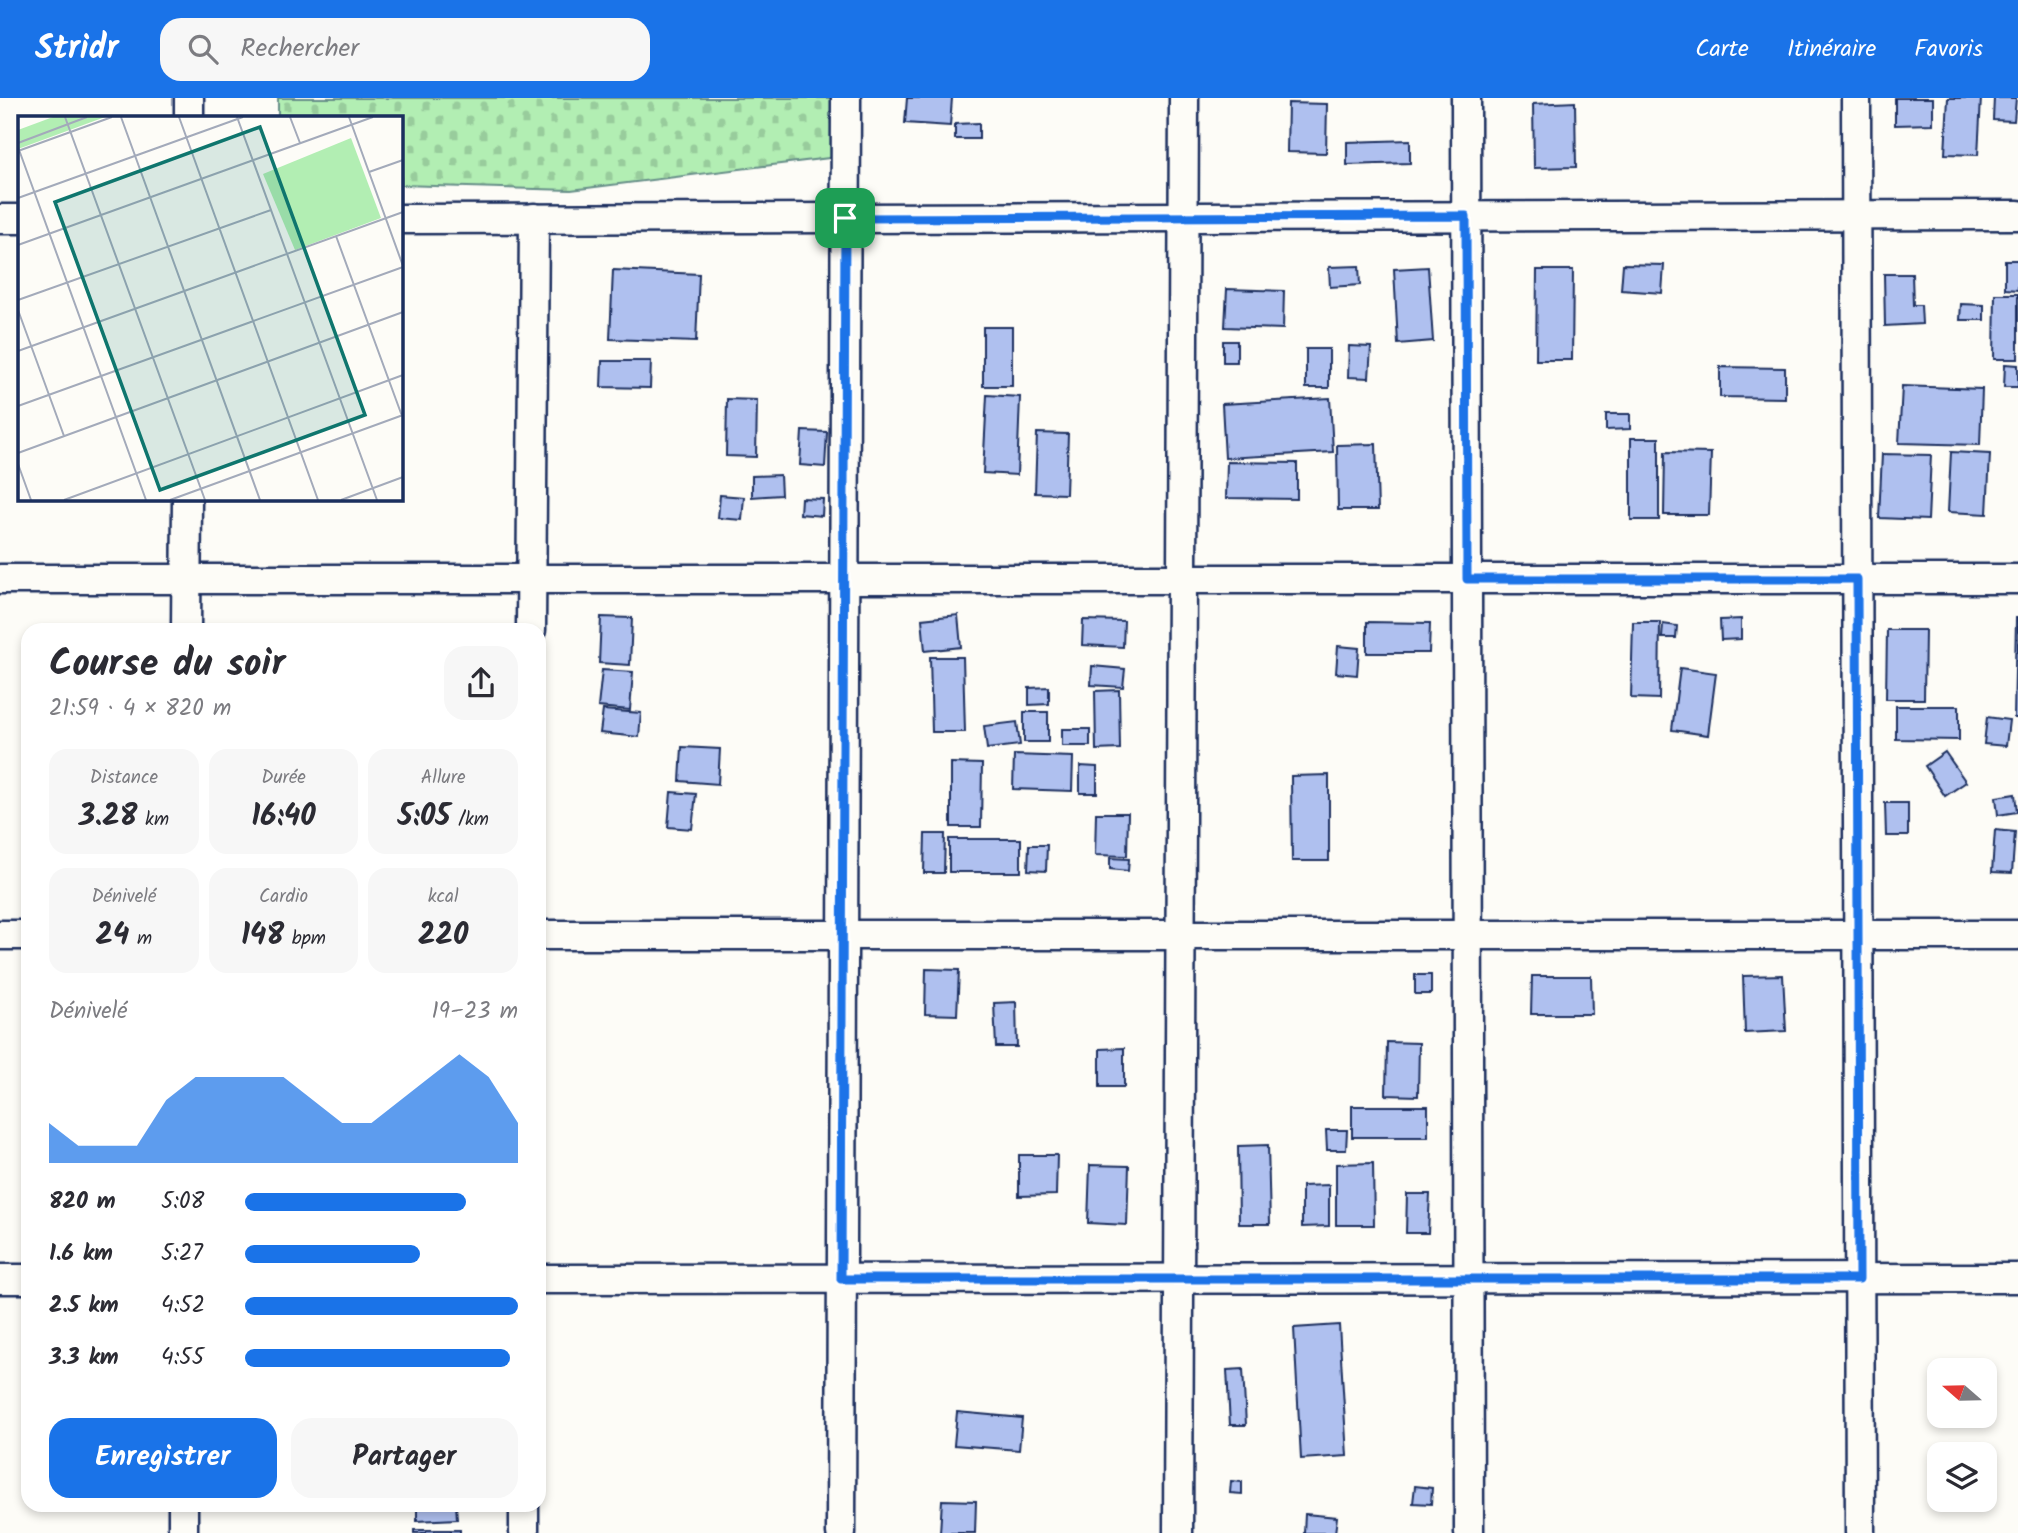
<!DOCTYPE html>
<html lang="fr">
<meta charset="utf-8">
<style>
:root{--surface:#fff;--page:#f7f7f7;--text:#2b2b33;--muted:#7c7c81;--accent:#1a73e8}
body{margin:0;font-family:Kalam,sans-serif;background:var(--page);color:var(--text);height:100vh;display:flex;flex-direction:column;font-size:26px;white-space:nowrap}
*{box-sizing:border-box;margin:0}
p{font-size:23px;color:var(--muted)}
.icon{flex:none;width:38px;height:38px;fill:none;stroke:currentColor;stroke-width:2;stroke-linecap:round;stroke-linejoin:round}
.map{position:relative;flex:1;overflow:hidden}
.details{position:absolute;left:21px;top:525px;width:525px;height:889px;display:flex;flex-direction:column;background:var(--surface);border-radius:21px;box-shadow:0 4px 10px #0003}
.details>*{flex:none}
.needle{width:46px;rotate:290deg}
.fabs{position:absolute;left:1927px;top:1260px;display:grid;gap:14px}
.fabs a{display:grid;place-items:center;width:70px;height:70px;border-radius:14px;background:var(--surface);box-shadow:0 4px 10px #0003;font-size:35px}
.pin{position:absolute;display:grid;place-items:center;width:60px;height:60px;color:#fff;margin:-30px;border-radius:14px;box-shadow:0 4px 10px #0006}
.round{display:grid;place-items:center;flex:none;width:74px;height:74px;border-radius:21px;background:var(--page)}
.summary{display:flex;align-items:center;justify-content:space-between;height:119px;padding:0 28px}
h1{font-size:38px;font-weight:800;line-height:52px}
.stats{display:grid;grid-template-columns:repeat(3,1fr);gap:10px;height:119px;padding:7px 28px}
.stats div{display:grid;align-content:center;border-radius:18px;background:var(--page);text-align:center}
.stats b{font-size:30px;font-weight:800}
.stats small{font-size:19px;font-weight:400}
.stats p{font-size:19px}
.chart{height:196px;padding:14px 28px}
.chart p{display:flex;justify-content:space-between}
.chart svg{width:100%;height:126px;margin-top:7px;fill:var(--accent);opacity:.7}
.primary-button{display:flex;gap:14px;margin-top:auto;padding:14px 28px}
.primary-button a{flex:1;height:80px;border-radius:21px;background:var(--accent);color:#fff;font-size:28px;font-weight:800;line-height:80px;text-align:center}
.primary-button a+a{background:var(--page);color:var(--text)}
ul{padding:0 28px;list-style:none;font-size:23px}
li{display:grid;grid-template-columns:112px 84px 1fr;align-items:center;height:52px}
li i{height:18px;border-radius:9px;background:var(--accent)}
header{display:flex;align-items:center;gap:42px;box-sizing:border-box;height:98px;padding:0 35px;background:var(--accent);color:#fff}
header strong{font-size:33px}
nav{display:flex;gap:38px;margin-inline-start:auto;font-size:24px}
.search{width:490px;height:63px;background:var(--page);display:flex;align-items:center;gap:18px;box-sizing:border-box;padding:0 24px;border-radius:21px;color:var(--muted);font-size:26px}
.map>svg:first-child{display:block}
.cemetery{fill:url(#cemetery-stones);stroke:#668e88;stroke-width:2}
.building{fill:#afc0ef;stroke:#1b2f5e;stroke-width:2}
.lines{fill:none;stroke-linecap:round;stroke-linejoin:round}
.minor-casing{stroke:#1b2f5e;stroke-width:33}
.minor{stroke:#fdfcf7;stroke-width:28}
.route-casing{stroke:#fff;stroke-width:14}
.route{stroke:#1a73e8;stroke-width:9}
.inset-road{fill:none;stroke:#a3aaba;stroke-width:2}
.view{fill:#0f766e;fill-opacity:0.15;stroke:#0f766e;stroke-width:3.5}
.inset-edge{fill:none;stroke:#1b2f5e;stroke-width:3.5}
</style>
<header>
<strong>Stridr</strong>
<div class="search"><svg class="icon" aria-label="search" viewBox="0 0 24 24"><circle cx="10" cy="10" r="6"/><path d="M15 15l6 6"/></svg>Rechercher</div>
<nav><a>Carte</a><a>Itinéraire</a><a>Favoris</a></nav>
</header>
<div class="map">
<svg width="2018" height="1435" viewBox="0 0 2018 1435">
<defs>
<pattern id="cemetery-stones" width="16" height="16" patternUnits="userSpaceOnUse" patternTransform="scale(1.75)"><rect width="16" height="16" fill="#b2eeb3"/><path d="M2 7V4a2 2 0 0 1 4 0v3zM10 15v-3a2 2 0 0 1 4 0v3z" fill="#98cc9c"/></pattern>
</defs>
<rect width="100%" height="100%" fill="#fdfcf7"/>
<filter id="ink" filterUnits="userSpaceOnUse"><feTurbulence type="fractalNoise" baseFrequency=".0143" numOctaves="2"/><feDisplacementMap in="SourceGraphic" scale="14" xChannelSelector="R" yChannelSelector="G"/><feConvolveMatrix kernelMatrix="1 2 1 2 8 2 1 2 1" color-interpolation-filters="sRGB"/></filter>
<g filter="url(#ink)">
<polygon class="cemetery" points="278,0 837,0 837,59 571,92 401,87 401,19 278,19"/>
<g class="building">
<polygon points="907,0 952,0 950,28 905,25"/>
<polygon points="1895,0 1933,0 1933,26 1895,27"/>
<polygon points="1948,0 1981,0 1978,57 1945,56"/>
<polygon points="1994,0 2016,0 2014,23 1993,22"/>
<polygon points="1575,4 1576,69 1534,70 1533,6"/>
<polygon points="1288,5 1327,6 1326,55 1287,54"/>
<polygon points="979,25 979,41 955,41 955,26"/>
<polygon points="1410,42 1410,65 1347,67 1347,44"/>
<polygon points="2005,162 2018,162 2018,192 2005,191"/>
<polygon points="1623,166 1664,167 1662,195 1621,192"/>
<polygon points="1359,168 1360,187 1330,189 1329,169"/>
<polygon points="1428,169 1433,243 1398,246 1394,171"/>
<polygon points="613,172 699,176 696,244 610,241"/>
<polygon points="1537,172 1573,172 1572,262 1536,262"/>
<polygon points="1884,176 1912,176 1913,207 1921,207 1922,226 1885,228"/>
<polygon points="1227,191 1284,193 1283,231 1225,229"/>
<polygon points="1995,196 2018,196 2018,261 1994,261"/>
<polygon points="1961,206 1984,207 1984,222 1960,222"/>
<rect x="983" y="229" width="29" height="59"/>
<rect x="1223" y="243" width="14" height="21"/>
<polygon points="1349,248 1371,249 1369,280 1348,279"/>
<rect x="1306" y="251" width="23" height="39"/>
<polygon points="602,263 651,263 650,290 601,289"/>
<polygon points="2005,266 2018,267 2018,289 2004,289"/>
<polygon points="1720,269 1785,270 1785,300 1720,299"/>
<polygon points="1902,288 1982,291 1980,347 1899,345"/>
<polygon points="987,297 1020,299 1017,377 983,375"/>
<polygon points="1330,300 1333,354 1225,360 1222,306"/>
<polygon points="727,301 757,302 756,359 726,358"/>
<polygon points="1606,316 1630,316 1630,331 1606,332"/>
<polygon points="802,333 827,334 825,369 800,367"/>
<polygon points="1037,335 1068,336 1066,396 1035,395"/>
<rect x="1631" y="340" width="28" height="82"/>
<polygon points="1376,346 1378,412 1338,412 1337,347"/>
<polygon points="1665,354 1711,355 1709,417 1664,417"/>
<polygon points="1951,354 1990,356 1987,416 1948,414"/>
<polygon points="1882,356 1931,357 1928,422 1879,420"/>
<polygon points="1227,364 1297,365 1297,401 1226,400"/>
<polygon points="780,377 781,397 752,399 752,378"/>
<polygon points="720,397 744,399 742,422 718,420"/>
<polygon points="801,400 823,401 822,418 800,416"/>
<polygon points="958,517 961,549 925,553 922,521"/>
<polygon points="601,519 632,520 630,567 599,565"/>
<polygon points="2016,520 2018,520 2018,620 2014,620"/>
<polygon points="1741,521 1741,541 1721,542 1720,522"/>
<polygon points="1083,522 1124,523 1123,549 1082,547"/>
<polygon points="1367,524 1430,525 1429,555 1367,555"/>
<polygon points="1633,524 1660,524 1659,601 1631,600"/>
<polygon points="1663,526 1677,528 1676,540 1662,540"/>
<polygon points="1887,532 1925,532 1924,601 1886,601"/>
<polygon points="1338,548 1359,550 1357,577 1336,575"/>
<polygon points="930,559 963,559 965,634 932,634"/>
<polygon points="1092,568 1125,571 1123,589 1091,587"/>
<polygon points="1680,570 1716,575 1708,637 1672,632"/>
<polygon points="602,572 633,574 630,612 598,609"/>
<polygon points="1049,589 1049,606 1029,607 1029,590"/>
<polygon points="1119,592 1120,651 1096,652 1095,593"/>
<polygon points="1896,608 1959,608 1959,642 1896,641"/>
<polygon points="603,612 641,615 639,639 600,635"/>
<rect x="1024" y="614" width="24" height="30"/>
<polygon points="1987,619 2009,622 2006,648 1984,646"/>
<polygon points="1017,624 1020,647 987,651 984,628"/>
<rect x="1062" y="631" width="28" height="17"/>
<polygon points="682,649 720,651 718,686 680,683"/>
<polygon points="1945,654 1966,684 1945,698 1925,668"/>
<polygon points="1014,657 1073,659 1072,693 1013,691"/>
<polygon points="951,665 982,666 981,729 951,729"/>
<polygon points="1080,668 1097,669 1097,695 1080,695"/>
<polygon points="1329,677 1329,763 1292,763 1291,678"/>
<polygon points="671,694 696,696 692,731 668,729"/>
<polygon points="2015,696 2017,714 1998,717 1996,699"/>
<polygon points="1885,705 1908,705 1908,738 1886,738"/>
<polygon points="1096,715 1128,715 1127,758 1095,757"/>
<polygon points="1995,732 2015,734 2012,775 1992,774"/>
<polygon points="925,736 945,736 944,775 924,775"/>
<rect x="949" y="741" width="72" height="33"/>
<polygon points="1029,747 1047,747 1046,773 1028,772"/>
<polygon points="1110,760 1129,761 1128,773 1110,771"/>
<polygon points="926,871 959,872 957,917 925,916"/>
<rect x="1415" y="877" width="16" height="19"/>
<polygon points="1783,877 1786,933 1745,935 1743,878"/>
<polygon points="1532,878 1591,878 1592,916 1531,916"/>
<polygon points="1016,904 1017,949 996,949 994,905"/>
<polygon points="1387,944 1419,945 1418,998 1386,997"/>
<polygon points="1124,950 1124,989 1100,989 1100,951"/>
<rect x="1352" y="1008" width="76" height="31"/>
<polygon points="1326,1032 1347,1032 1346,1052 1327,1052"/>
<polygon points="1268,1047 1270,1126 1239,1126 1238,1048"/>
<polygon points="1019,1057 1057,1057 1056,1097 1019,1098"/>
<polygon points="1373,1065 1374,1127 1336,1127 1336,1066"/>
<polygon points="1090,1067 1129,1068 1127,1127 1088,1125"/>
<polygon points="1329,1087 1329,1128 1302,1129 1302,1088"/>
<polygon points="1407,1096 1430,1096 1428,1135 1406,1135"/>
<polygon points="1339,1227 1347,1358 1301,1361 1294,1230"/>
<polygon points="1243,1271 1246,1327 1230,1327 1227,1272"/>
<polygon points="957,1314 1022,1320 1019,1352 954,1347"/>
<polygon points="1231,1383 1242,1384 1242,1396 1230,1395"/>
<polygon points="1415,1388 1432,1390 1431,1406 1413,1405"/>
<polygon points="942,1402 976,1403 975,1435 940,1435"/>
<polygon points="417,1407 456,1407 457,1421 417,1423"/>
<polygon points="1305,1416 1337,1419 1335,1435 1304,1435"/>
<rect x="414" y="1432" width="46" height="3"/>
</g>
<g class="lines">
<defs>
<g id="minor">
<polyline points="1466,0 1469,1435"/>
<polyline points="1856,0 1860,1435"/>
<polyline points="189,19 189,0"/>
<polyline points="0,121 19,121"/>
<polyline points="401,121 2018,117"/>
<polyline points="0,481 2018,481"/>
<polyline points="186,532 187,401"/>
<polyline points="531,532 534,120"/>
<polyline points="0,837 28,837"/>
<polyline points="539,837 2018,837"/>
<polyline points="0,1181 28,1181"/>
<polyline points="539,1181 2018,1180"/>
<polyline points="183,1435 183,1407"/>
<polyline points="524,1435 524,1407"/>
<polyline points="841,1435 846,0"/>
<polyline points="1178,1435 1184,0"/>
</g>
</defs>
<use href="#minor" class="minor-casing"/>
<use href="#minor" class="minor"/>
</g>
</g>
<g class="lines" filter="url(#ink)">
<defs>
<polygon id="route" points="1466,118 1467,481 1857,481 1859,1181 841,1181 845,120"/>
</defs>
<use href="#route" class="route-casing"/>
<use href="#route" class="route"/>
</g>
<g transform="translate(18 18)">
<rect width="385" height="385" fill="#fdfcf7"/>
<path d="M35,1H87L0,33V14Z" fill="#b2eeb3"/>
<path d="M333,22L363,102L277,134L245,58Z" fill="#b2eeb3"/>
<path class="inset-road" d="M47,1L187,384M103,1L242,384M161,1L300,384M219,1L359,384M272,1L282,27M331,1L385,150M0,27L69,1M0,31L128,384M0,35L94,1M351,56L385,44M0,82L225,1M318,120L384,300M0,129L355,1M0,184L253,94M0,194L46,320M0,235L385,96M0,290L385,151M0,337L385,196M0,348L13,384M46,384L385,259M152,384L385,299M323,384L385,361"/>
<path class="view" d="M242,11L347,299L142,374L37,86Z"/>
<rect width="385" height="385" class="inset-edge"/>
</g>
</svg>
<div class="fabs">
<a><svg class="needle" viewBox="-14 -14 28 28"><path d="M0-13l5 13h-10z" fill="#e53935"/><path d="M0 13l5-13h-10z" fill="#7c7c81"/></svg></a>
<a><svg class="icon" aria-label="layers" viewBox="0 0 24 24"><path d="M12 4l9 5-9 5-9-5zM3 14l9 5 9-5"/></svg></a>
</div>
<div class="pin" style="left:845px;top:120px;background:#1e9e55"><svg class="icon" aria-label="arrive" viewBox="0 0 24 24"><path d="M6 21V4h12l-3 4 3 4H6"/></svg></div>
<section class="details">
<div class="summary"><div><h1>Course du soir</h1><p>21:59 · 4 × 820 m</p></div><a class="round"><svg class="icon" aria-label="share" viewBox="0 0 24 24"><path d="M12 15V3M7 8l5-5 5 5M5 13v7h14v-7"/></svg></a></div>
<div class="stats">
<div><p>Distance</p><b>3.28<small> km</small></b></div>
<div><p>Durée</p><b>16:40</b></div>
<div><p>Allure</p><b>5:05<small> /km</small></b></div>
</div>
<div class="stats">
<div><p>Dénivelé</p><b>24<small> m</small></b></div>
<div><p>Cardio</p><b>148<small> bpm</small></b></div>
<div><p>kcal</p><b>220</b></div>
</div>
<div class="chart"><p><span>Dénivelé</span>19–23 m</p>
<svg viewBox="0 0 160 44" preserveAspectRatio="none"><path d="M0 44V30L10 38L20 38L30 38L40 22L50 14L60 14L70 14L80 14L90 22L100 30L110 30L120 22L130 14L140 6L150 14L160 30V44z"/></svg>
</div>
<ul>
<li><b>820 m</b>5:08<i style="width:81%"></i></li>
<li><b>1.6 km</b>5:27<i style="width:64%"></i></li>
<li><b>2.5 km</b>4:52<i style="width:100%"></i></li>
<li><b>3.3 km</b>4:55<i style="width:97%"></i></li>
</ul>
<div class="primary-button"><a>Enregistrer</a><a>Partager</a></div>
</section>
</div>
